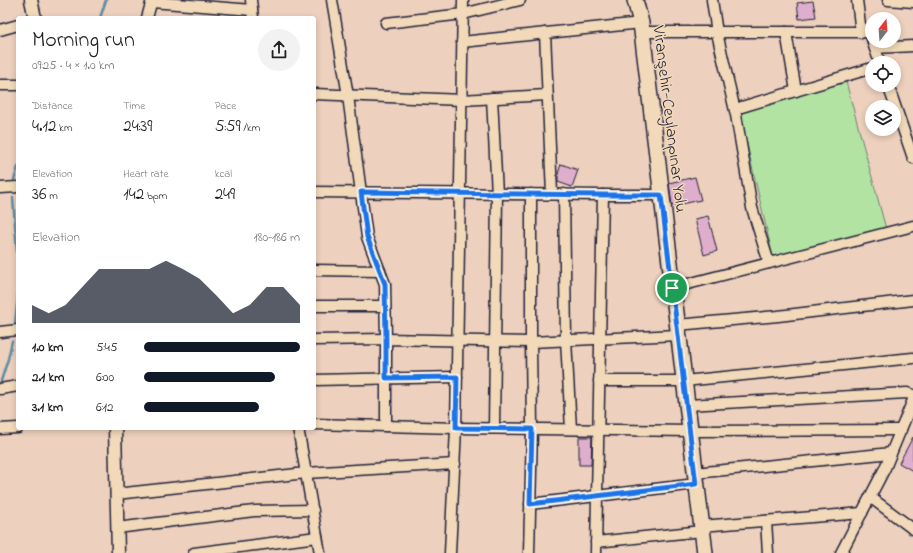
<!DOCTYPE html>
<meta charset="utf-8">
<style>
:root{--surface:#fff;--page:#f2f2f2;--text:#202124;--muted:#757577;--accent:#111827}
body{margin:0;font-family:"Indie Flower",sans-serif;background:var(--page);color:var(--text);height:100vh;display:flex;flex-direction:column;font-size:15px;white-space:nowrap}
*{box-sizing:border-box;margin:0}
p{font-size:13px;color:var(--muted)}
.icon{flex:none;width:22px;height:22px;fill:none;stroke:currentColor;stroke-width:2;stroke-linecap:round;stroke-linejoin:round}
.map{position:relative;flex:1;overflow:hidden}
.side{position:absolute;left:16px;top:16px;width:300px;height:414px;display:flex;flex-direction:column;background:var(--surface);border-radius:4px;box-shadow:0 2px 6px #0003}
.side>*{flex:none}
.needle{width:26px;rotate:17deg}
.fabs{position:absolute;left:865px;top:12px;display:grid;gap:8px}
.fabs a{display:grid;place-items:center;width:36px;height:36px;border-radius:50%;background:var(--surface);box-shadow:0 2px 6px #0003;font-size:20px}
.pin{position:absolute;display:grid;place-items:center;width:34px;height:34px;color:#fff;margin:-17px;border:2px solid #fff;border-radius:50%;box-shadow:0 1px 4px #0007}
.round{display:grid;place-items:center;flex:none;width:42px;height:42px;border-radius:21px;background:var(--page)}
.summary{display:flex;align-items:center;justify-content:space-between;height:68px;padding:0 16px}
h1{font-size:22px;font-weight:600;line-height:30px}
.stats{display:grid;grid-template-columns:repeat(3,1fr);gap:6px;height:68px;padding:4px 16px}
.stats div{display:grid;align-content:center}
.stats b{font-size:17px;font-weight:600}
.stats small{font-size:11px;font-weight:400}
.stats p{font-size:11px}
.chart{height:112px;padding:8px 16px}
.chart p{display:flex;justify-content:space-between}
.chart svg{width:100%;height:72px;margin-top:4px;fill:var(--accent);opacity:.7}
ul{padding:0 16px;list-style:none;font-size:13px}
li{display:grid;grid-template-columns:64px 48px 1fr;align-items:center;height:30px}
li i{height:10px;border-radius:5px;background:var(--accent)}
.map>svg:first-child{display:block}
.green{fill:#b2e3a3;stroke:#6a826f}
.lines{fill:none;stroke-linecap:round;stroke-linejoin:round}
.stream{stroke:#608da4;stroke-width:2.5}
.building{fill:#dfaecd;stroke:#22223b}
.minor-casing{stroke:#22223b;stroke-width:13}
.tertiary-casing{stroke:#22223b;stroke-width:15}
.primary-casing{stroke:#22223b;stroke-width:18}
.minor{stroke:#f1d9b9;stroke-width:10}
.tertiary{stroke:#f1d9b9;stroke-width:12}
.primary{stroke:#f1d9b9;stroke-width:15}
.route-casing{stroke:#fff;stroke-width:8}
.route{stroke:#1a73e8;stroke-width:5}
.labels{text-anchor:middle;stroke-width:3;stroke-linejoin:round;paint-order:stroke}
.street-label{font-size:17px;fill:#22223b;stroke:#f1d9b9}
</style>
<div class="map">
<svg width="913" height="553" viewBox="0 0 913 553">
<rect width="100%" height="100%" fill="#edd0bd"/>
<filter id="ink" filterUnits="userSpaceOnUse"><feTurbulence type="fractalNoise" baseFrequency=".025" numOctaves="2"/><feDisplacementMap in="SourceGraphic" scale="8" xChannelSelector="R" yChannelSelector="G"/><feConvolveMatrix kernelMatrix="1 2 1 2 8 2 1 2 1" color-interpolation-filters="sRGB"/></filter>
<g filter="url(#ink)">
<polygon class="green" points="846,82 886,229 773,257 739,110"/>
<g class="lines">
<g class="stream">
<polyline points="100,18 106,0"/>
<polyline points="14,180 18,167"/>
<polyline points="13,198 18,265"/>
<polyline points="15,324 18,295"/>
<polyline points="0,384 8,359 12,341"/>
</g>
</g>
<g class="building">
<polygon points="813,1 816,17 799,19 797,3"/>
<polygon points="561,164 578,170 572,187 558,182 558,174"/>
<polygon points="695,177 701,200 672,206 669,183"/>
<polygon points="708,216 717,251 704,255 695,219"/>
<polygon points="579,437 592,437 591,465 579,465"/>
<polygon points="913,437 913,471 899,463"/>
</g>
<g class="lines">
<defs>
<g id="minor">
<polyline points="251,0 253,18"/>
<polyline points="332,0 348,96 367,237 385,284 386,339 386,426"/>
<polyline points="712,0 717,33 736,115 752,208 769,263"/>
<polyline points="857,0 861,33"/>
<polyline points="888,0 913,2"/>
<polyline points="152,2 252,10"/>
<polyline points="147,18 152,0"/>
<polyline points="386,23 463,14 520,0"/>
<polyline points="0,30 18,25"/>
<polyline points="642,32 870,32 872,39"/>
<polyline points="786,32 796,91"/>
<polyline points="545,33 552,194"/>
<polyline points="462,42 641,23"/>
<polyline points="873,43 880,63"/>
<polyline points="875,48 913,46"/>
<polyline points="0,85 18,85"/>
<polyline points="888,85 913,158"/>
<polyline points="314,94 462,100 547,95"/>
<polyline points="492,98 497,194 494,428"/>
<polyline points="735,109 872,68"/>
<polyline points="0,188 18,187"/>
<polyline points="314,192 603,195 661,195"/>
<polyline points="564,194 566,340 571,429"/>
<polyline points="314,270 380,271"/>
<polyline points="672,288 913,226"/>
<polyline points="314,306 385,306"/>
<polyline points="677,325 778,316 913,300"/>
<polyline points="0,332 18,330"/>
<polyline points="314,340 386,339 531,342 678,335"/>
<polyline points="314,380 457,377"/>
<polyline points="599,381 684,381 913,358"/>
<polyline points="0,389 18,386"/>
<polyline points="687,405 907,393 913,395"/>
<polyline points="314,424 456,428 690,431 901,430"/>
<polyline points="298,428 320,553"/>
<polyline points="0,429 18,428"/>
<polyline points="695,473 891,453"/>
<polyline points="116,494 306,473 455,464"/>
<polyline points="870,497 913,529"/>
<polyline points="530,504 696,484"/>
<polyline points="766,521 768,553"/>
<polyline points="701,526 862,513"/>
<polyline points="117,528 254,511 313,510"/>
<polyline points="596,542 702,531"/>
<polyline points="194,553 317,537"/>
<polyline points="450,553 456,428 463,0"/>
<polyline points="529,553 532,429 531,342 531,194"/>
<polyline points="596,553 597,496 603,195"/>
<polyline points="841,553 885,468 913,400"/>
</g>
<g id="tertiary">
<polyline points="31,0 35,18"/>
<polyline points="115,428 118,553"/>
</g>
<polyline id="primary" points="635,0 641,23 705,553"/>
</defs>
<use href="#minor" class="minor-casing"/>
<use href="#tertiary" class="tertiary-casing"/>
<use href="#primary" class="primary-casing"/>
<use href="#minor" class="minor"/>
<use href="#tertiary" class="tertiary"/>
<use href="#primary" class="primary"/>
</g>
</g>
<g class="lines" filter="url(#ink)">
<defs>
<polygon id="route" points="361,192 603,195 661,195 696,484 530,504 532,429 456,428 457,377 386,378 386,339 385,284 367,237"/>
</defs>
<use href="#route" class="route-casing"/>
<use href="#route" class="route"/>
</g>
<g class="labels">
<g class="street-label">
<text transform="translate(671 119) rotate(83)" y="6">Viranşehir-Ceylanpınar Yolu</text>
</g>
</g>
</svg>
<div class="fabs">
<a><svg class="needle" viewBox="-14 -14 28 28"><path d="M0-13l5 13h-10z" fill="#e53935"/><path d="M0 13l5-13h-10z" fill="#757577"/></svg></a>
<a><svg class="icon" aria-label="locate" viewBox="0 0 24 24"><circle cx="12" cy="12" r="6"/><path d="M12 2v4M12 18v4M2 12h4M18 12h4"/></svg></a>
<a><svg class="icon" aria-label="layers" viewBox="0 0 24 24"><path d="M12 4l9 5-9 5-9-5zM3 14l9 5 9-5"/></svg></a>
</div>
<div class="pin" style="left:672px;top:288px;background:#1e9e55"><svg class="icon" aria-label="arrive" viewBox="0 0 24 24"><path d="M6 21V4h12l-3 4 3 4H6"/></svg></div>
<section class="side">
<div class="summary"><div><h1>Morning run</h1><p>09:25 · 4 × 1.0 km</p></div><a class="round"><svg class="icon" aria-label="share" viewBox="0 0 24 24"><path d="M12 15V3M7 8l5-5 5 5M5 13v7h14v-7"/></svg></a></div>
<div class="stats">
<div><p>Distance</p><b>4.12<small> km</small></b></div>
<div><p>Time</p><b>24:39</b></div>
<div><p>Pace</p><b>5:59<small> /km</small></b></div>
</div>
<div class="stats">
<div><p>Elevation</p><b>36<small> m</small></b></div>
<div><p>Heart rate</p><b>142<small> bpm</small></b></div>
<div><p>kcal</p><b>249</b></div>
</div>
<div class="chart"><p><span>Elevation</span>180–186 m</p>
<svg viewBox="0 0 160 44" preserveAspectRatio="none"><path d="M0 44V33L10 38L20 33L30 22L40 11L50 11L60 11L70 11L80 6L90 11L100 17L110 27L120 38L130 33L140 22L150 22L160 33V44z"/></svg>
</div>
<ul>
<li><b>1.0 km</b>5:45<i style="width:100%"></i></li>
<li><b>2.1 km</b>6:00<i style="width:84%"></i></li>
<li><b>3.1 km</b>6:12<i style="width:74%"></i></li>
</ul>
</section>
</div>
